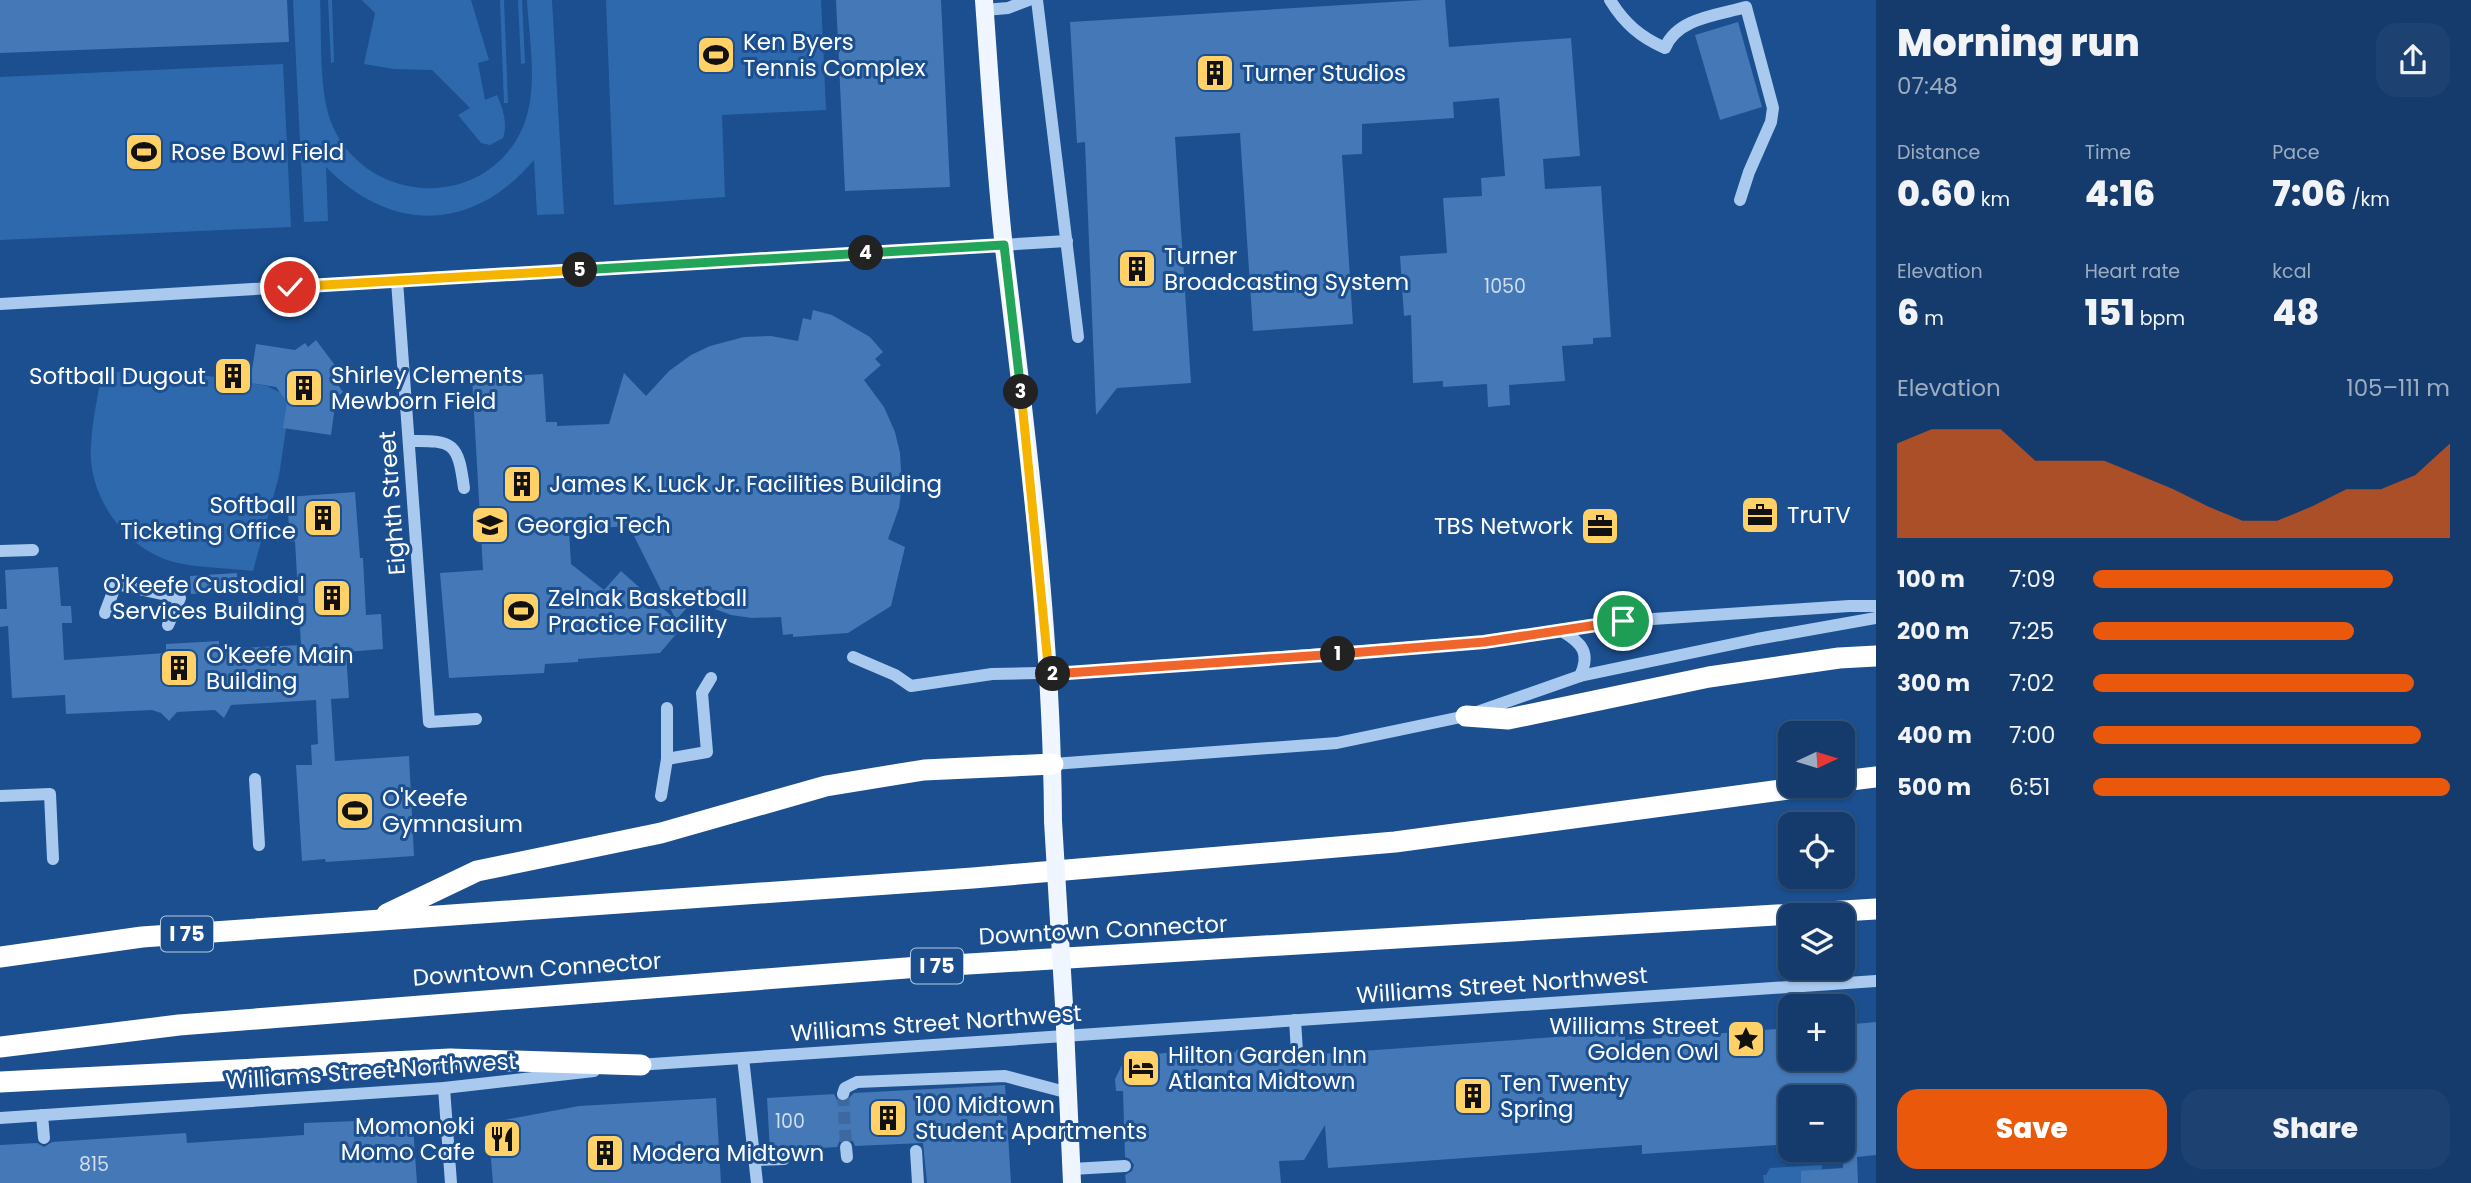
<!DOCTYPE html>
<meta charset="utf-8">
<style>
:root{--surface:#143b6b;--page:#1d4271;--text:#f1f3f6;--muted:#9dadc1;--line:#33557e;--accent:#ea580c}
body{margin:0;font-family:Poppins,sans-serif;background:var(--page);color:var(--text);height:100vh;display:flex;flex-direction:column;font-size:26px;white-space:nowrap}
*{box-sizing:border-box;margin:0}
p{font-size:23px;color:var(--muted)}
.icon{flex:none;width:38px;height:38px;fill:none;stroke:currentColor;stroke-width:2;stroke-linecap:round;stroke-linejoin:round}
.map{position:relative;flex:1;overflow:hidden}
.sheet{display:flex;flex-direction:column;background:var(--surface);width:595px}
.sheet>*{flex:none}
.needle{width:46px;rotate:86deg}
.buttons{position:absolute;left:1778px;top:721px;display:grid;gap:14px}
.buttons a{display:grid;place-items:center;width:77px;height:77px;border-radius:14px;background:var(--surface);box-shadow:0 2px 5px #0004,0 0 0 2px var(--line);font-size:35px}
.pin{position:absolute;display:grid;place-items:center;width:60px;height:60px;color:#fff;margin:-30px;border:4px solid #fff;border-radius:50%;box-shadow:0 2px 7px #0007}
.km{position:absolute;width:35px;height:35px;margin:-18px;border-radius:50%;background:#222;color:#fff;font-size:19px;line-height:35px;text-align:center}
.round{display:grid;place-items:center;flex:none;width:74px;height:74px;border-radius:21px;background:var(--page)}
.summary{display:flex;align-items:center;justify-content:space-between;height:119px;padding:0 21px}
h1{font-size:38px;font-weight:800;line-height:52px}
.metrics{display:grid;grid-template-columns:repeat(3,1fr);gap:10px;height:119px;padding:7px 21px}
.metrics div{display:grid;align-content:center}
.metrics b{font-size:35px;font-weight:800}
.metrics small{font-size:19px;font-weight:400}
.metrics p{font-size:19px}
.chart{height:196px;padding:14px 21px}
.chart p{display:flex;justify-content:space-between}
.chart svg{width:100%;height:126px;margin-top:7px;fill:var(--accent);opacity:.7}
.primary-button{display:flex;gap:14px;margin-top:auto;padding:14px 21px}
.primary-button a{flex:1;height:80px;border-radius:21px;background:var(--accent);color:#fff;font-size:28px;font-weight:800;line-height:80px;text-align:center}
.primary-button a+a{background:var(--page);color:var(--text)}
ul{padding:0 21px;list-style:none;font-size:23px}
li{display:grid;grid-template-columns:112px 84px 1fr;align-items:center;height:52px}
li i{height:18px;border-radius:9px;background:var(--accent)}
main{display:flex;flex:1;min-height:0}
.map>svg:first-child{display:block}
.green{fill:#2e69ad}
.building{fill:#4478b7;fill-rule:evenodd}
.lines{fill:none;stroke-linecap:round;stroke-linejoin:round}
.minor-tunnel{stroke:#3d69a0;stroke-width:12;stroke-dasharray:12 6;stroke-linecap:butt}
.minor{stroke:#a9c9ee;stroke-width:12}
.major{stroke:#f0f6ff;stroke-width:18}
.highway{stroke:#fff;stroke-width:21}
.major-bridge{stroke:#f0f6ff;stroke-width:18}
.split-1-casing{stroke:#fff;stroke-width:14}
.split-2-casing{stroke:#fff;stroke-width:14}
.split-3-casing{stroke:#fff;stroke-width:14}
.split-4-casing{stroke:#fff;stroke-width:14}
.split-5-casing{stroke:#fff;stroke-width:14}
.split-6-casing{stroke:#fff;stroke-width:14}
.split-1{stroke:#f0652b;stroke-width:9}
.split-2{stroke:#f0652b;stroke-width:9}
.split-3{stroke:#f5b400;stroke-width:9}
.split-4{stroke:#22a559;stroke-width:9}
.split-5{stroke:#22a559;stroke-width:9}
.split-6{stroke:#f5b400;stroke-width:9}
.labels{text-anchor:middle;stroke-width:6;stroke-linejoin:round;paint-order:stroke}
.number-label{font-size:19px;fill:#d0dded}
.shield{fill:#1b4f8f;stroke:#bbcadd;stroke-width:2}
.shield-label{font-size:21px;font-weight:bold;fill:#fff}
.poi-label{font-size:23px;fill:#fff;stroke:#1b4f8f;text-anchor:start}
.street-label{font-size:23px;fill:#fff;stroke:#1b4f8f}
</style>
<main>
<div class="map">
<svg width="1876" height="1183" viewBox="0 0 1876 1183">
<rect width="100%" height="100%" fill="#1b4f8f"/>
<g class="green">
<path d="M293,0H320C322,36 318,94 333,127C370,207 487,210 523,127C539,88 529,40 527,0H552L564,214L537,215L534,160C473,232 392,234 326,167L328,221L304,222Z"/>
<polygon points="328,0 332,0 334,62 331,63"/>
<path d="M362,0H471L489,60L478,63L485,100L497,95C503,108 508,125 503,138L490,145L481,143L458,115L470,108L432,70L394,69L364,64L375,13Z"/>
<polygon points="500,0 504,0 508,103 504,103"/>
<polygon points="518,0 522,0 525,63 521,64"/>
<polygon points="606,0 821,0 826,110 722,115 725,197 614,205"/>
<polygon points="283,64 291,227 0,240 0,77"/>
<path d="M102,371L209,376L267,386L281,393L290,402L279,476L253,571C228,568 202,568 178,563C127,552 87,497 91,446C92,421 98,396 102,371Z"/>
<polygon points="1822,1165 1820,1183 1764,1183 1763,1175 1766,1175 1770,1168"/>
</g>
<g class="building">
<polygon points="0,0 287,0 289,42 0,53"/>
<polygon points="836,0 941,0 950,187 845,191"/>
<polygon points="1423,0 1445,0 1449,47 1571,38 1580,156 1543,159 1545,189 1601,186 1611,337 1593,338 1593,344 1562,346 1565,381 1509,385 1510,405 1488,407 1487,384 1443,387 1443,381 1413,383 1411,315 1404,316 1400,256 1447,253 1443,198 1482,196 1481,178 1505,176 1499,98 1453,102 1454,118 1362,124 1362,154 1342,155 1353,324 1253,331 1240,133 1175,137 1191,383 1117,388 1096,415 1085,142 1077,143 1070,22"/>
<polygon points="1738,22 1762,107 1720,120 1695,35"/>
<path d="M813,310L832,315L870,337L883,352L875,359L881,365L864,380L884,407L895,432L900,453L902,487L899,508L888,539L905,547L891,606L848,633L793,637V634L783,635L781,617L752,618L731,615L693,601L676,620L683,626L660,653L578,659V662L545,664L544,673L449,678L440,573L483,570L472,378L543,374L546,422H557V426L609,424L624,373L646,396L669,371L691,355L710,346L744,337L771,336L798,341L803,318L811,320ZM629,526L676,620L621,571L604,590L571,564L569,530Z"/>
<polygon points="316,340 343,376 336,382 343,392 336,398 331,435 283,428 287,402 276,387 250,383 256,344 295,350 305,343 308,347"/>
<polygon points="355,492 360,558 363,558 366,615 381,614 383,649 346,652 349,698 331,699 335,761 409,756 414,856 326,862 325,859 302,861 296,765 312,765 311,745 318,744 316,700 231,705 224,718 215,710 177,712 169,721 161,713 152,710 66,714 65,695 12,698 8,626 0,627 0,609 7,609 5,570 58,567 61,606 71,606 72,623 62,623 64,660 166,653 166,644 219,641 219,649 301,645 295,541 290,542 287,497"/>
<polygon points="237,573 237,591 191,594 190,576"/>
<polygon points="1876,1022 1876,1155 1857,1157 1858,1183 1801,1183 1801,1171 1843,1168 1843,1097 1790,1097 1790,1144 1642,1154 1642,1145 1328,1168 1325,1125 1304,1160 1279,1161 1281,1183 1126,1183 1125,1175 1132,1171 1134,1165 1130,1159 1125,1157 1123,1091 1116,1091 1115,1079 1123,1063 1140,1056 1173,1052 1173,1057 1236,1052 1236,1050 1255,1048 1255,1055 1288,1052 1290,1057 1297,1061 1302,1059 1306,1051 1320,1050 1320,1054 1625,1032 1625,1040 1662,1038 1661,1027 1683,1026 1684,1036 1790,1028 1790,1059 1843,1059 1843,1025"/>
<polygon points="1005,1085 1011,1183 927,1183 923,1143 855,1146 853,1141 846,1138 840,1140 837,1147 770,1151 767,1098 834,1094 837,1100 844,1103 854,1093"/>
<polygon points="716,1098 721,1183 493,1183 488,1123 579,1106"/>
<polygon points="408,1119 413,1126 417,1183 0,1183 0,1145 37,1143 44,1147 52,1142 186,1133 187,1143 304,1135 304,1123"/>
</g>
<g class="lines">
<polyline class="minor-tunnel" points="843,1094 846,1147"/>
<g class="minor">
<polyline points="1037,0 1078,337"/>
<path d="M1610,0C1624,23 1640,37 1665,48C1677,18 1718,15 1746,7L1773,108L1771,122L1749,172L1740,200"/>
<polyline points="985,10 1008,8 1029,0"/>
<polyline points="397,281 429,722 476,719"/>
<polyline points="0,304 1067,241"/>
<path d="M409,441C454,440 458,443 464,488"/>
<polyline points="0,551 33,550"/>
<polyline points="105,613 116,584 180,598 168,625"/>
<path d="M1562,631C1582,643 1591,653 1580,676"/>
<polyline points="853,657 895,675 911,686 992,674 1086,672 1484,642 1623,621 1849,606 1876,606"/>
<polyline points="667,759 707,752 702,693 711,678"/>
<polyline points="1053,764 1337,743 1466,716 1580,676 1757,639 1876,618"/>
<polyline points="255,779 259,845"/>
<polyline points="0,796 50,794 53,859"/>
<polyline points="661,796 667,759 667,708"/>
<polyline points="1295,1020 1297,1052"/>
<polyline points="743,1058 757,1183"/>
<polyline points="637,1065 1876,981"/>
<polyline points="444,1088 451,1183"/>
<polyline points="843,1094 845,1088 857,1082 1005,1076 1069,1093"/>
<polyline points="42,1115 44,1138"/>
<polyline points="0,1118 444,1088 594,1071"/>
<polyline points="846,1147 847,1157"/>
<polyline points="916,1151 918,1183"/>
<polyline points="754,1160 784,1159"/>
<polyline points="1072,1169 1125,1166"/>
</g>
<g class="major">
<path d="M984,0C990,83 995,165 1004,248C1027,438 1052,629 1053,821"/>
<polyline points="1064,1005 1072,1183"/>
</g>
<g class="highway">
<polyline points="1466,716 1508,719 1709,677 1839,658 1876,656"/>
<polyline points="1843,781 1876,777"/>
<polyline points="387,914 477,871 661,833 826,786 924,770 1053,764"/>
<polyline points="0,957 142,937 973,878 1395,842 1811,786"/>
<polyline points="0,1047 179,1025 919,967 1876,909"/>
<polyline points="0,1082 450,1059 641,1065"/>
</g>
<polyline class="major-bridge" points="1053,821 1064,1005"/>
</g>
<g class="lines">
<defs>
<polyline id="split-1" points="1338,654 1484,642 1623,621"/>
<polyline id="split-2" points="1053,674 1338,654"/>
<polyline id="split-3" points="1021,392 1049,674 1053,674"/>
<polyline id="split-4" points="866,253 1004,245 1021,392"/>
<polyline id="split-5" points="580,270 866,253"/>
<polyline id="split-6" points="290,287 580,270"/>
</defs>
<use href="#split-1" class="split-1-casing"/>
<use href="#split-2" class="split-2-casing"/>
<use href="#split-3" class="split-3-casing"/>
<use href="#split-4" class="split-4-casing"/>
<use href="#split-5" class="split-5-casing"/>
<use href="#split-6" class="split-6-casing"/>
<use href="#split-1" class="split-1"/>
<use href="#split-2" class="split-2"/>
<use href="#split-3" class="split-3"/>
<use href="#split-4" class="split-4"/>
<use href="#split-5" class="split-5"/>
<use href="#split-6" class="split-6"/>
</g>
<defs>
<symbol id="stadium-square" viewBox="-11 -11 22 22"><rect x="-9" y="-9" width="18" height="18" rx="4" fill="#ffd166" stroke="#1b4f8f"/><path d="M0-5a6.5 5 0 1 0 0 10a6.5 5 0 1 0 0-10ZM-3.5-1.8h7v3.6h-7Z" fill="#111"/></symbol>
<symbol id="building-square" viewBox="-11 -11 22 22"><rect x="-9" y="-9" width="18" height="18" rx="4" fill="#ffd166" stroke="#1b4f8f"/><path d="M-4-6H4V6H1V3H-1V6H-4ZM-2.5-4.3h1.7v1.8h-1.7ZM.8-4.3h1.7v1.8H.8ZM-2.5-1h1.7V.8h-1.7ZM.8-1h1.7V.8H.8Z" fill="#111"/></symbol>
<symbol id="office-square" viewBox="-11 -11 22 22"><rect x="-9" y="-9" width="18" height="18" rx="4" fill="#ffd166" stroke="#1b4f8f"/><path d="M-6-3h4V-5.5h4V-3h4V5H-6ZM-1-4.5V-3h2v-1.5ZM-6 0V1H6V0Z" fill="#111"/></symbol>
<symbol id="university-square" viewBox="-11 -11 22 22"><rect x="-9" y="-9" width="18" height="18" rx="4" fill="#ffd166" stroke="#1b4f8f"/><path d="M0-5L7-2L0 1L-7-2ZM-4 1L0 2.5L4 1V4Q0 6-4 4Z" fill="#111"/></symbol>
<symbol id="sight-square" viewBox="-11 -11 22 22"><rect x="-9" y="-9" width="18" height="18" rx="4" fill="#ffd166" stroke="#1b4f8f"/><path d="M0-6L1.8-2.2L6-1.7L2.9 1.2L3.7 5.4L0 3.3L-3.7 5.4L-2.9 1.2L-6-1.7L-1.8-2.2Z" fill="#111"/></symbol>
<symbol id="hotel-square" viewBox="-11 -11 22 22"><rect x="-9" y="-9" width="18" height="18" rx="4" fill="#ffd166" stroke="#1b4f8f"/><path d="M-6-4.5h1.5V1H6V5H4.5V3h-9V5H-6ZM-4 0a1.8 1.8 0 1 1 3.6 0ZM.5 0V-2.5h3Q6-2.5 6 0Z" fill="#111"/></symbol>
<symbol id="restaurant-square" viewBox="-11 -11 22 22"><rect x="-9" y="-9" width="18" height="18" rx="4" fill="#ffd166" stroke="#1b4f8f"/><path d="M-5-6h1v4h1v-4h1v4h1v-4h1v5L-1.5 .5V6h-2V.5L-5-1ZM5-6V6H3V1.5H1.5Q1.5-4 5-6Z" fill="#111"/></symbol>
</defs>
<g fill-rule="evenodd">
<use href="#stadium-square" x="694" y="33" width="44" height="44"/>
<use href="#building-square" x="1193" y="51" width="44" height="44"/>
<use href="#stadium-square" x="122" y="130" width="44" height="44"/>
<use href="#building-square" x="1115" y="247" width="44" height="44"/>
<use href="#building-square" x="211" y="354" width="44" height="44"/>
<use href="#building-square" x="282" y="366" width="44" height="44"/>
<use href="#building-square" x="500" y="462" width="44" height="44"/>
<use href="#office-square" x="1738" y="493" width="44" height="44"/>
<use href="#building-square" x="301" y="496" width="44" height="44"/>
<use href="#university-square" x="468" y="503" width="44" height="44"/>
<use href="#office-square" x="1578" y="504" width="44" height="44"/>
<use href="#building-square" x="310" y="576" width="44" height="44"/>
<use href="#stadium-square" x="499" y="589" width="44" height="44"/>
<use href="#building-square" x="157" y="646" width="44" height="44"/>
<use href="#stadium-square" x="333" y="789" width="44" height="44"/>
<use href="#sight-square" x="1724" y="1017" width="44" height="44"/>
<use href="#hotel-square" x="1119" y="1046" width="44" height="44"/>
<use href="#building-square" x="1451" y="1074" width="44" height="44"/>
<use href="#building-square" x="866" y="1096" width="44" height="44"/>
<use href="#restaurant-square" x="480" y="1117" width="44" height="44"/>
<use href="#building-square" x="583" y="1131" width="44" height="44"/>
</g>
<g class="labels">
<g class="number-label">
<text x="1505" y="293">1050</text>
<text x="790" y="1128">100</text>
<text x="94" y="1171">815</text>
</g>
<g class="shield">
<rect x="161" y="916.5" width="52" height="35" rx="5"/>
<rect x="911" y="948.5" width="52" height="35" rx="5"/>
</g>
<g class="shield-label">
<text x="187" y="941">I 75</text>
<text x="937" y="973">I 75</text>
</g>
<g class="poi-label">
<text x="743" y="50">Ken Byers<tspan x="743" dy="26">Tennis Complex</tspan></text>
<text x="1242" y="81">Turner Studios</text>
<text x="171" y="160">Rose Bowl Field</text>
<text x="1164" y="264">Turner<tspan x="1164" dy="26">Broadcasting System</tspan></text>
<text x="331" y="383">Shirley Clements<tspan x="331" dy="26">Mewborn Field</tspan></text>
<text x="206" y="384" text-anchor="end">Softball Dugout</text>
<text x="549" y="492">James K. Luck Jr. Facilities Building</text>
<text x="296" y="513" text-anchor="end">Softball<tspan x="296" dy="26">Ticketing Office</tspan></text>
<text x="1787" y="523">TruTV</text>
<text x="517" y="533">Georgia Tech</text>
<text x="1573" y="534" text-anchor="end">TBS Network</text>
<text x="305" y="593" text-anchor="end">O'Keefe Custodial<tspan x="305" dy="26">Services Building</tspan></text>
<text x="548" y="606">Zelnak Basketball<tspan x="548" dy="26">Practice Facility</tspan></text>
<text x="206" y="663">O'Keefe Main<tspan x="206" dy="26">Building</tspan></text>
<text x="382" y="806">O'Keefe<tspan x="382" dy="26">Gymnasium</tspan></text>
<text x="1719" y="1034" text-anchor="end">Williams Street<tspan x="1719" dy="26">Golden Owl</tspan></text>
<text x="1168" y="1063">Hilton Garden Inn<tspan x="1168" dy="26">Atlanta Midtown</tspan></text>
<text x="1500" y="1091">Ten Twenty<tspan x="1500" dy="26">Spring</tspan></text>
<text x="915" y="1113">100 Midtown<tspan x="915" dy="26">Student Apartments</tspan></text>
<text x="475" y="1134" text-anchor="end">Momonoki<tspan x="475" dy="26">Momo Cafe</tspan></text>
<text x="632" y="1161">Modera Midtown</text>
</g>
<g class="street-label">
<text transform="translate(392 503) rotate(-94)" y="8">Eighth Street</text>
<text transform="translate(1103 930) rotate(-3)" y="8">Downtown Connector</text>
<text transform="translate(537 969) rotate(-4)" y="8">Downtown Connector</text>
<text transform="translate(1502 985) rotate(-4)" y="8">Williams Street Northwest</text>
<text transform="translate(936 1023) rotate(-4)" y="8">Williams Street Northwest</text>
<text transform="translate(371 1071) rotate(-4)" y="8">Williams Street Northwest</text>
</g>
</g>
</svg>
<div class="buttons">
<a><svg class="needle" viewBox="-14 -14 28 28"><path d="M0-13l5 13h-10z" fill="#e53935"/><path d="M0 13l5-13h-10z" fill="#9dadc1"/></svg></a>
<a><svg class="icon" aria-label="locate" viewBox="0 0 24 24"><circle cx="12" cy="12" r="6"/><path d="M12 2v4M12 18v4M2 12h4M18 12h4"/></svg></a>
<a><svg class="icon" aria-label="layers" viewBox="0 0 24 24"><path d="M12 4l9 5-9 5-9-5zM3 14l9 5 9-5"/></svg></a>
<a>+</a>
<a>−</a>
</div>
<div class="pin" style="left:1623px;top:621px;background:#1e9e55"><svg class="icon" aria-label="arrive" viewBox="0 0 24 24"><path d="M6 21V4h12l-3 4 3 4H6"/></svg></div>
<div class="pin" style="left:290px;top:287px;background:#d93025"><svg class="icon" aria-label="check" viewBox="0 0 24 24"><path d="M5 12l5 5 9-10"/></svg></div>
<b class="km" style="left:1338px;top:654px">1</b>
<b class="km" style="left:1053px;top:674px">2</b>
<b class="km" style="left:1021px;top:392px">3</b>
<b class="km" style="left:866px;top:253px">4</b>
<b class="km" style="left:580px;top:270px">5</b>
</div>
<section class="sheet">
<div class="summary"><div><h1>Morning run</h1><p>07:48</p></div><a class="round"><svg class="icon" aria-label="share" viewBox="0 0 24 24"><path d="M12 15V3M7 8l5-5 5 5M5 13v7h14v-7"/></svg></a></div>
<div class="metrics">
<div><p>Distance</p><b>0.60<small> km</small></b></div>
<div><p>Time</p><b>4:16</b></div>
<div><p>Pace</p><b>7:06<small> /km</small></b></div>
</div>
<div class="metrics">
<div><p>Elevation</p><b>6<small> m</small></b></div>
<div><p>Heart rate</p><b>151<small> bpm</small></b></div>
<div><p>kcal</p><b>48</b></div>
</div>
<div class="chart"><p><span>Elevation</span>105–111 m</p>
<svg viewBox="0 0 160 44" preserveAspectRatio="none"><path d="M0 44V11L10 6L20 6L30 6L40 17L50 17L60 17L70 22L80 27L90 33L100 38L110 38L120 33L130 27L140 27L150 22L160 11V44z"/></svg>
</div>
<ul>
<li><b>100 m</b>7:09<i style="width:84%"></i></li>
<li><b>200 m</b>7:25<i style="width:73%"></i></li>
<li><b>300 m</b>7:02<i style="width:90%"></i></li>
<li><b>400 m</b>7:00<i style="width:92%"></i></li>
<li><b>500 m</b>6:51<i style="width:100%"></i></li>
</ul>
<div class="primary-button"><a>Save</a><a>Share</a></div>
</section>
</main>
